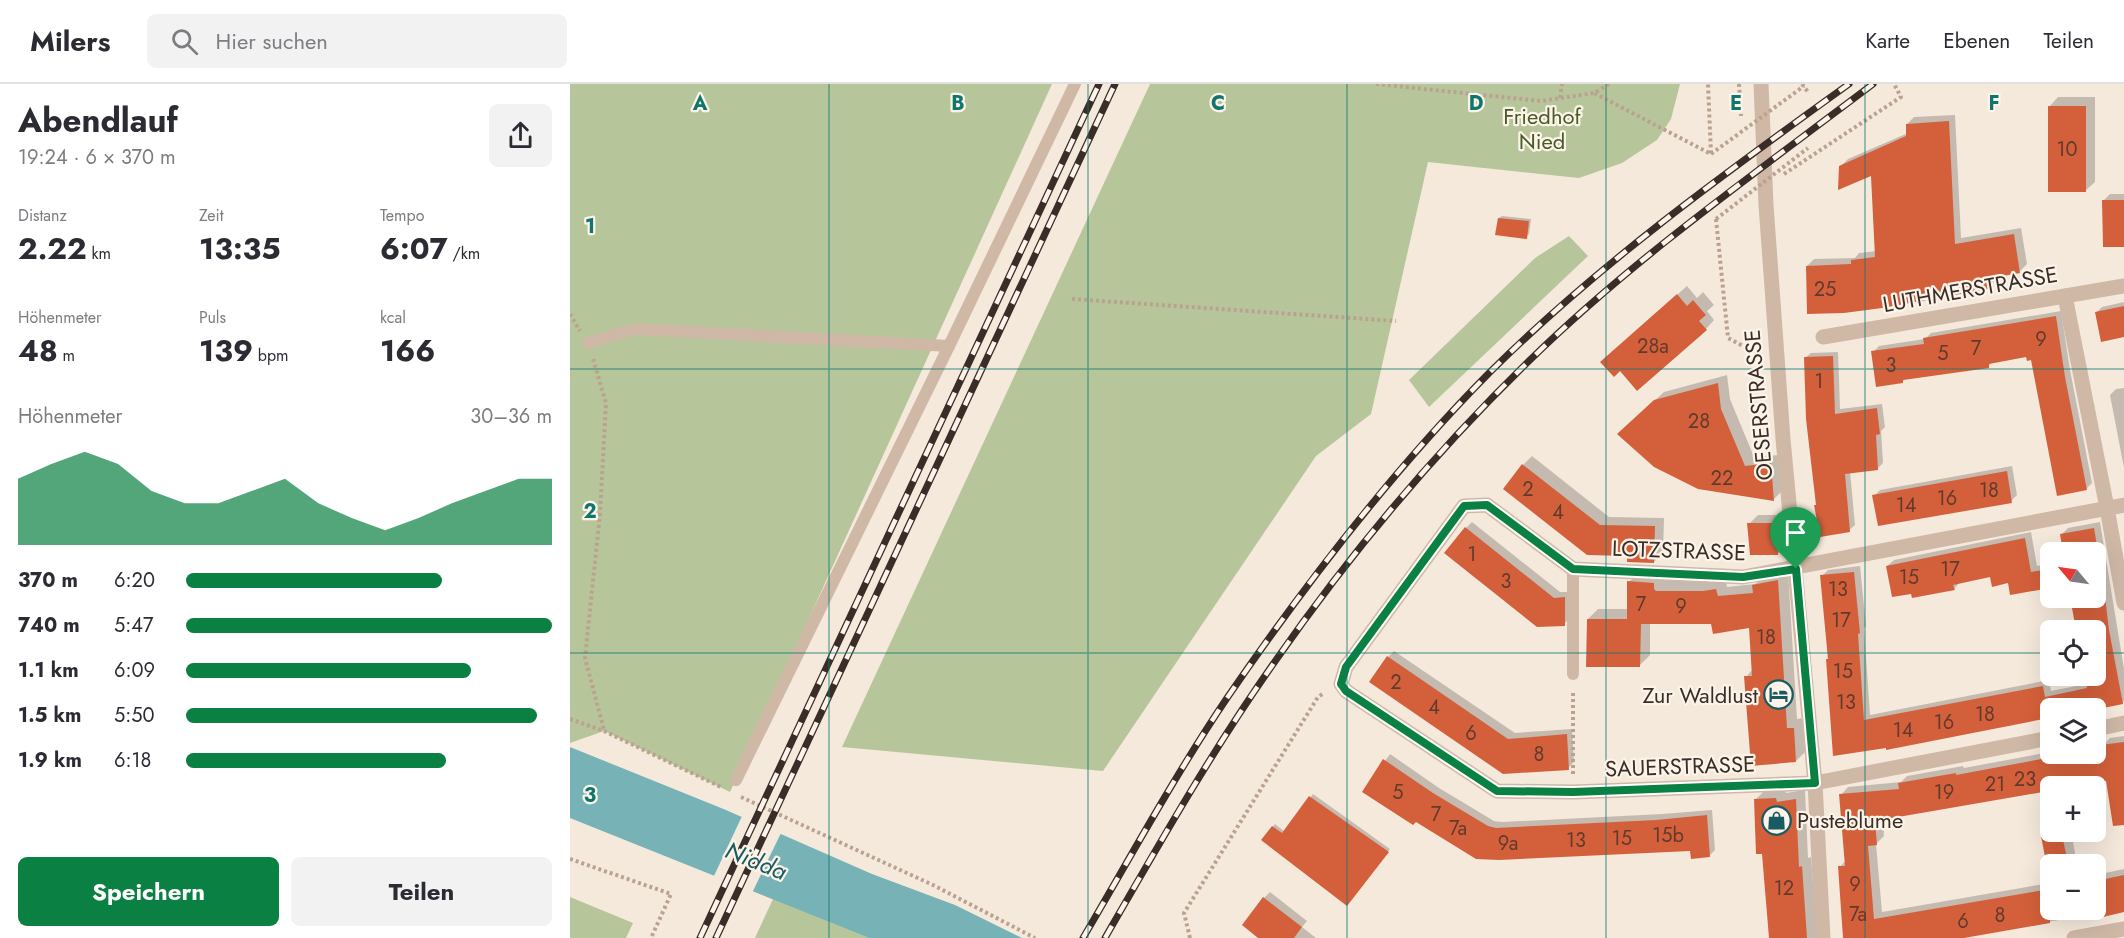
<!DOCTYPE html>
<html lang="de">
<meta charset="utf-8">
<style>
:root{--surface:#fff;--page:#f2f2f3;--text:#2b2b33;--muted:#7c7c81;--line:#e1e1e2;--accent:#0b8043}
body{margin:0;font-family:Jost,sans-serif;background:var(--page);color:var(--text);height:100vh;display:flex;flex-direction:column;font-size:22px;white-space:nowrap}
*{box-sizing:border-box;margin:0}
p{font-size:20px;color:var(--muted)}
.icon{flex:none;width:33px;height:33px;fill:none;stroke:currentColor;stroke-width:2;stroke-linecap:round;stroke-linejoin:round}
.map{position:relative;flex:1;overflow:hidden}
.details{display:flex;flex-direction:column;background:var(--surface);width:570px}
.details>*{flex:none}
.needle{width:39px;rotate:299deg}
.buttons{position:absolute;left:1470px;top:458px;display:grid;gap:12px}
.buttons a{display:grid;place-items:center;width:66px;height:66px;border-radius:9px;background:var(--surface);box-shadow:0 6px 24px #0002;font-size:30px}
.pin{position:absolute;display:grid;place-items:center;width:51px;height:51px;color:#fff;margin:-62px -26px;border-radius:50% 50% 50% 0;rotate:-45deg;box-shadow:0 0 6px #0007}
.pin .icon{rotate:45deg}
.round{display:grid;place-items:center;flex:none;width:63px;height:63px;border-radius:9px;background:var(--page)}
.head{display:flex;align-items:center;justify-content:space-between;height:102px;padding:0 18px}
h1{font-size:33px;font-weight:700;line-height:45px}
.stats{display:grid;grid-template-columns:repeat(3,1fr);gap:9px;height:102px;padding:6px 18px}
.stats div{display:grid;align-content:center}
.stats b{font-size:30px;font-weight:700}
.stats small{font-size:16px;font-weight:400}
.stats p{font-size:16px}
.chart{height:168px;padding:12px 18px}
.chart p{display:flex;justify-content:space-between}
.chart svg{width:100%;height:108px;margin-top:6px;fill:var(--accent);opacity:.7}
.action{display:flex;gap:12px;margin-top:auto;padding:12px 18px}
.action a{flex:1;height:69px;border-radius:9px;background:var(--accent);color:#fff;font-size:24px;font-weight:700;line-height:69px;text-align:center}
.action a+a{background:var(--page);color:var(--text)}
ul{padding:0 18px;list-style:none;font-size:20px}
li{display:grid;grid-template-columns:96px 72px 1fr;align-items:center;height:45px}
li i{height:15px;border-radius:8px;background:var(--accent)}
header{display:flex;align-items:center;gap:36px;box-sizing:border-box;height:84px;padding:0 30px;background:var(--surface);border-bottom:2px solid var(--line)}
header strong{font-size:28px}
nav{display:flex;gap:33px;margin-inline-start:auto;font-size:21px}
.search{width:420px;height:54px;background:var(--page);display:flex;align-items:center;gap:15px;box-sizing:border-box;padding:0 21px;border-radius:9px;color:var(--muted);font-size:22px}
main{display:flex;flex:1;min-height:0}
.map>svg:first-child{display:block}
.green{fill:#b7c69a}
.water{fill:#77b3b6}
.pier{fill:#f5e9dc}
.shadow{fill:#0003}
.building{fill:#d4603b}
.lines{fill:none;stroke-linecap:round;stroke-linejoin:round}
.path{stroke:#bba290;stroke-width:4;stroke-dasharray:3 3;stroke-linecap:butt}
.service{stroke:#cfb8a6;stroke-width:12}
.minor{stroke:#cfb8a6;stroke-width:15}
.tertiary{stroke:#cfb8a6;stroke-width:15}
.rail-casing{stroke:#3a2d28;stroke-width:7}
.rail{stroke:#fcf3e9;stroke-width:4.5;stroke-dasharray:14;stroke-linecap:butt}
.path-bridge{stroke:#bba290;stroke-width:4;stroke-dasharray:3 3;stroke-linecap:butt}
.route-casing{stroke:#fff;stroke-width:12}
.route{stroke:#0b8043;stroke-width:8}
.grid{fill:none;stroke:#0f766e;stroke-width:1.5;stroke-opacity:0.55}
.labels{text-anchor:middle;stroke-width:4.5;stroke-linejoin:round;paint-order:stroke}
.number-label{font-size:20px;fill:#603a2d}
.park-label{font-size:22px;fill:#495b28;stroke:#fcf3e9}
.street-label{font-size:22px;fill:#3a2d28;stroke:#fcf3e9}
.poi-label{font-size:22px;fill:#3a2d28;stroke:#fcf3e9;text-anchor:end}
.water-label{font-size:24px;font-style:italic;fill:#185c61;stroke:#fcf3e9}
.grid-label{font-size:20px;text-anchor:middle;font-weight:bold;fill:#0f766e;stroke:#fcf3e9;stroke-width:4.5;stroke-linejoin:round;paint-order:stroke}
</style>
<header>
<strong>Milers</strong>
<div class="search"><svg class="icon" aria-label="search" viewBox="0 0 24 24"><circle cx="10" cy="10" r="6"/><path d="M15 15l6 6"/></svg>Hier suchen</div>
<nav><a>Karte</a><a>Ebenen</a><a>Teilen</a></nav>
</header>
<main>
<section class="details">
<div class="head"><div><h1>Abendlauf</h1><p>19:24 · 6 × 370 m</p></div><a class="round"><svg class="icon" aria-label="share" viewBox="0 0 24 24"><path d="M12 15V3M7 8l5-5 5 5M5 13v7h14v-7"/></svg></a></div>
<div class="stats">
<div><p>Distanz</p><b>2.22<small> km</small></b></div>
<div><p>Zeit</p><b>13:35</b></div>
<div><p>Tempo</p><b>6:07<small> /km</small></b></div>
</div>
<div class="stats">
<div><p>Höhenmeter</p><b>48<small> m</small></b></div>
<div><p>Puls</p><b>139<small> bpm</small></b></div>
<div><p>kcal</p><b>166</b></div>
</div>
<div class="chart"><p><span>Höhenmeter</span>30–36 m</p>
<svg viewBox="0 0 160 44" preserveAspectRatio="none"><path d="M0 44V17L10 11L20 6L30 11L40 22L50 27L60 27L70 22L80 17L90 27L100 33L110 38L120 33L130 27L140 22L150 17L160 17V44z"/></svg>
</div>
<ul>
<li><b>370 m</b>6:20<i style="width:70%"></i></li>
<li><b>740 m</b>5:47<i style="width:100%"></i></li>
<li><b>1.1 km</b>6:09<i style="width:78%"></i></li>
<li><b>1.5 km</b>5:50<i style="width:96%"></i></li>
<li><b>1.9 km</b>6:18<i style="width:71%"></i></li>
</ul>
<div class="action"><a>Speichern</a><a>Teilen</a></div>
</section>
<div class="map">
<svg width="1554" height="854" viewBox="0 0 1554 854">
<rect width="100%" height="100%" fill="#f5e9dc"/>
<g class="green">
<polygon points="0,0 482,0 160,708 34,647 0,659"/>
<polygon points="580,0 1110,0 1101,35 1087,56 1052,79 1009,94 858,78 801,330 746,372 533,687 272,663"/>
<polygon points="999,152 1018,172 859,323 839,296 965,174"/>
<polygon points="0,813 63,839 56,854 0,854"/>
<polygon points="203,815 299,854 185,854"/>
</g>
<polygon class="water" points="0,663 156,726 302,790 385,821 452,854 299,854 0,734"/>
<polygon class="pier" points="173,730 212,747 182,809 143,794"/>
<g class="shadow">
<polygon points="1488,13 1525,13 1525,98 1515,107 1479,23"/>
<polygon points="1385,31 1391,154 1451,144 1457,180 1450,187 1424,192 1425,197 1418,204 1237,182 1244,175 1285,174 1289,169 1307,167 1303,90 1271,82 1278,75 1338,49 1337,40 1344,33"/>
<polygon points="1540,110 1554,110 1554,160 1534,116"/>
<polygon points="932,132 961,135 959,150 956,153 929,134"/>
<polygon points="1117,202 1127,214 1133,208 1144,221 1137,227 1144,236 1136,245 1051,285 1041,269"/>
<polygon points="1554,218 1554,252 1526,229 1532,223"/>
<polygon points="1491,227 1500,286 1522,399 1516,405 1463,275 1457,271 1423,278 1418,282 1336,294 1332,298 1303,268 1309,262 1355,255 1361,249"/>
<polygon points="1268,268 1270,325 1312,320 1315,343 1311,347 1313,379 1308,384 1280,388 1285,441 1279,446 1247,421 1235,274 1241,269"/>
<polygon points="1157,291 1160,315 1184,373 1209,371 1212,407 1203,416 1058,341 1094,308"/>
<polygon points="1554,304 1554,384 1540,311 1546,305"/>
<polygon points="962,372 1039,433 1094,434 1093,468 1084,478 1059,470 953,381"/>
<polygon points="1442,382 1447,411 1441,417 1304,412 1310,406"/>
<polygon points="1188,431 1215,431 1217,461 1208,470 1179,440"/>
<polygon points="902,438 990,508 1000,508 1000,534 994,540 896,444"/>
<polygon points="1530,438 1554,585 1554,617 1552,619 1524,624 1480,624 1480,632 1317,664 1317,662 1264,670 1257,576 1260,573 1252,492 1258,486 1290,482 1296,542 1294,544 1300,631 1479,596 1481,607 1516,600 1514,591 1526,591 1526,546 1507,546 1502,513 1526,513 1526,468 1495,468 1492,450 1498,444"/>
<polygon points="1461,448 1467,482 1480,480 1480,503 1441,509 1439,498 1421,492 1390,498 1384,505 1317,482 1324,476"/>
<polygon points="1218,487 1227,635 1233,634 1236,667 1226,677 1176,593 1183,585 1180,542 1142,538 1080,538 1080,571 1070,581 1018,535 1028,525 1058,525 1059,498 1069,488 1096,497 1144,497 1156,495 1157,503 1185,500 1194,492"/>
<polygon points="824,567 945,649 1002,645 1004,678 998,684 934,689 818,573"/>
<polygon points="1554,652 1554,707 1538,695 1499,702 1480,702 1480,705 1313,734 1314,752 1306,760 1312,828 1480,799 1480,825 1526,825 1526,791 1554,785 1554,825 1383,854 1275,854 1270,783 1276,776 1271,711 1278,703 1331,698 1337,692 1393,682 1394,684 1480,668 1526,669 1526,660 1536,658 1540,654"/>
<polygon points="820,670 869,704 924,737 932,738 1092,730 1142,726 1145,766 1139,772 1121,765 929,775 794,707"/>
<polygon points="1215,705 1216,709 1235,706 1238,774 1241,773 1247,854 1200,854 1194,768 1185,716 1195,706"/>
<polygon points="743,710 820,765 780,818 693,755 705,740 715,748"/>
<polygon points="1480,739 1480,747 1520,748 1512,756 1503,758 1507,780 1480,780 1480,794 1471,747"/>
<polygon points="700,808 737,837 732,843 746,854 691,854 694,814"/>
</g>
<g class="building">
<rect x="1478" y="22" width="38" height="86"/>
<polygon points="1379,37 1385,160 1444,150 1450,189 1416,195 1418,205 1312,224 1274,229 1237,230 1236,182 1281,180 1281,176 1305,173 1301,92 1268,106 1269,82 1336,52 1336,40"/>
<polygon points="1532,116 1554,116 1554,163 1533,163"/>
<polygon points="928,134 959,137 957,155 925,151"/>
<polygon points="1107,210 1117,222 1123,216 1136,231 1129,237 1137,246 1067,307 1050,287 1044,293 1030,278"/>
<polygon points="1554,222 1554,253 1531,258 1525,228"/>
<polygon points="1486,232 1495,293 1517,406 1487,412 1461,276 1457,277 1456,273 1419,280 1419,284 1333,296 1333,299 1306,303 1301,267 1354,260 1353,254"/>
<polygon points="1263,272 1265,330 1307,324 1310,350 1306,351 1308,386 1275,390 1280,448 1250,453 1244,421 1246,421 1236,335 1234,273"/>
<polygon points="1148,299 1151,325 1175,382 1201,379 1204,417 1128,405 1084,383 1047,350 1084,316"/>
<polygon points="952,380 1030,441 1085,442 1084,479 1057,478 1057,472 1017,471 933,405"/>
<polygon points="1437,387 1442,419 1308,442 1302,411"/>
<polygon points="1177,439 1206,439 1208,471 1180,471"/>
<polygon points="895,443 984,514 995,513 995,542 967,543 874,469"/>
<polygon points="1524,444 1528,468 1493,468 1490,450"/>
<polygon points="1455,454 1461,488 1480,485 1480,504 1440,511 1438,499 1422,503 1420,493 1383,501 1385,506 1342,514 1341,510 1322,513 1316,482"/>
<polygon points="1284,488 1290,549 1288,550 1294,636 1473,602 1475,613 1517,604 1514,591 1526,591 1526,546 1506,546 1500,513 1535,513 1539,546 1553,620 1533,624 1477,624 1479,634 1316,666 1316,664 1263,672 1256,575 1258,575 1250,491"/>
<polygon points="1208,496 1217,644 1224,644 1226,678 1181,682 1174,592 1182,592 1179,544 1143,550 1141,540 1071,540 1070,583 1016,583 1017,535 1057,535 1057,497 1084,499 1084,505 1086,507 1133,507 1146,505 1148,512 1183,509 1182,501"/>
<polygon points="817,572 938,655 997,650 999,686 933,690 799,598"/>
<polygon points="1554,658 1554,741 1543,742 1536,697 1508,702 1472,702 1473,708 1305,737 1307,761 1298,762 1304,835 1480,805 1480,839 1394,854 1273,854 1268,782 1275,782 1269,710 1329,705 1328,699 1386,689 1386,691 1504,669 1526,669 1526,666 1531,665 1531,661"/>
<polygon points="813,675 863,709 918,742 926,744 1086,736 1137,731 1140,773 1121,775 1120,767 929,776 906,775 846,738 843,741 792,708"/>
<polygon points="739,712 819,768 777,822 691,756 702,742 712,749"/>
<polygon points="1206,714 1207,718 1226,715 1229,783 1232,782 1237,854 1199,854 1192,770 1186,770 1184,715"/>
<polygon points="1470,747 1491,747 1497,774 1476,778"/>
<polygon points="1554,791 1554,828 1533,833 1526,797"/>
<polygon points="693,813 732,843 724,854 688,854 672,841"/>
</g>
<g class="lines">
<g class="path">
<polyline points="806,0 971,17 1024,9"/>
<polyline points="1039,0 1024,9 1141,70 1138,0"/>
<polyline points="1169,0 1171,32"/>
<polyline points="1232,0 1238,8"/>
<polyline points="990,14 992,0"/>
<polyline points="1214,90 1331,13 1324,0"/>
<polyline points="1146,135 1158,254 1188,270"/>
<polyline points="502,215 826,237"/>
<polyline points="0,230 10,247"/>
<polyline points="23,275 36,319 30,430 15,574 34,646"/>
<polyline points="0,635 34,647 151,703"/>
<polyline points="1003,690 1003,607"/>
<polyline points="171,713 363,801 465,854"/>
<polyline points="0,775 101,810 81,854"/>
<polyline points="620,854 614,829 748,613 754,609"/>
</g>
<g class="service">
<polyline points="18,259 65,245 379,262"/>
<polyline points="1003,485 1003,590"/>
<polyline points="166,696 379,262 505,0"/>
</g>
<g class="minor">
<polyline points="1495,212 1537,424 1554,519"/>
<polyline points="1253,253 1554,202"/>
<polyline points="1526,645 1554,639"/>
<polyline points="1480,654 1245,699 1003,708 927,707 776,607 771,600 776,583 894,422 917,421 1003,485 1173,493 1554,421"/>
<polyline points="1504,854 1554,845"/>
</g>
<polyline class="tertiary" points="1191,0 1196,121 1213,355 1245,699 1253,854"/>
<defs>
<g id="rail">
<polyline points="130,854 529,0"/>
<polyline points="146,854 545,0"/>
<path d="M513,854C560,774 605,691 657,614C736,499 822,387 920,288C1029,180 1155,89 1279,0"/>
<path d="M535,854C589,760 643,665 706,576C782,467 867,366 962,274C1067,172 1187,88 1303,0"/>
</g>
</defs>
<use href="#rail" class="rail-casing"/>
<use href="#rail" class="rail"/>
<g class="path-bridge">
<polyline points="1141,70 1234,2"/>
<polyline points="1146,135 1238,64"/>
</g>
</g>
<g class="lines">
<defs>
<polygon id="route" points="917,421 1003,485 1173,493 1226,485 1245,699 1003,708 927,707 776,607 771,600 776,583 894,422"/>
</defs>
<use href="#route" class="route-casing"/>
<use href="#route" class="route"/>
</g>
<path class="grid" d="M259,0V854M518,0V854M777,0V854M1036,0V854M1295,0V854M0,285H1554M0,569H1480M1526,569H1554"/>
<defs>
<symbol id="hotel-ring" viewBox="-11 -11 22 22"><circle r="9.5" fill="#fcf3e9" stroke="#185c61" stroke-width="1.5"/><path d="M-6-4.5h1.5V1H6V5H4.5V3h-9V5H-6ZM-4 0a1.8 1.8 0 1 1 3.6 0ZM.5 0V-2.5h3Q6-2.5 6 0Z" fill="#185c61"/></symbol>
<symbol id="shop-ring" viewBox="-11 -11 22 22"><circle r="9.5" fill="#fcf3e9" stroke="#185c61" stroke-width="1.5"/><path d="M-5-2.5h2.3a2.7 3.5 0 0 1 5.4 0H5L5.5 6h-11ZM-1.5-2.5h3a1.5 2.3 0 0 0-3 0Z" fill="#185c61"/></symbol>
</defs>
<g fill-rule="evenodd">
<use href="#hotel-ring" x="1192" y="594" width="33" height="33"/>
<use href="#shop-ring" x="1190" y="720" width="33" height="33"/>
</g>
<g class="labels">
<g class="number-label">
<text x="1497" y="72">10</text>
<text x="1255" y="212">25</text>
<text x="1471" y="262">9</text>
<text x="1083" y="269">28a</text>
<text x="1406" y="271">7</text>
<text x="1373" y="276">5</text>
<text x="1321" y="288">3</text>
<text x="1249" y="304">1</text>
<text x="1129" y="344">28</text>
<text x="1152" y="401">22</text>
<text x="958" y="412">2</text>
<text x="1419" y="413">18</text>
<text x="1377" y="421">16</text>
<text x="1336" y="428">14</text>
<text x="988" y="435">4</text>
<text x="902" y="477">1</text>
<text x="1380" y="492">17</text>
<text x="1339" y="500">15</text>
<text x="936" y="504">3</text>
<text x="1268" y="512">13</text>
<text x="1071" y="527">7</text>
<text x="1111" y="529">9</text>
<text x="1271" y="543">17</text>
<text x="1196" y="560">18</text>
<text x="1273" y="594">15</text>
<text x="826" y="605">2</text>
<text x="1276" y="625">13</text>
<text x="864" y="630">4</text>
<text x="1415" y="637">18</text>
<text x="1374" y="645">16</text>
<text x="1333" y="653">14</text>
<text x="901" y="656">6</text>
<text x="969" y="677">8</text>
<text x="1455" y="702">23</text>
<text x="1425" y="707">21</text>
<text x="828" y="715">5</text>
<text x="1374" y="715">19</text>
<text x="866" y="737">7</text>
<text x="888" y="751">7a</text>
<text x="1098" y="758">15b</text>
<text x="1052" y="761">15</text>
<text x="1006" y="763">13</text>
<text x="938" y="766">9a</text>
<text x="1285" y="807">9</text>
<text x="1214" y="811">12</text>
<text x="1288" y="837">7a</text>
<text x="1430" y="838">8</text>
<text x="1393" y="844">6</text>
</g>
<g class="park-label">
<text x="972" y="40">Friedhof<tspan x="972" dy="25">Nied</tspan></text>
</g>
<g class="street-label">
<text transform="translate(1400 205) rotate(-10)" y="8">LUTHMERSTRASSE</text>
<text transform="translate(1188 321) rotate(-95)" y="8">OESERSTRASSE</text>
<text transform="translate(1109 466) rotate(2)" y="8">LOTZSTRASSE</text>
<text transform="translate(1110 682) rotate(-2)" y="8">SAUERSTRASSE</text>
</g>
<g class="poi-label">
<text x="1188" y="619">Zur Waldlust</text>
<text x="1227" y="744" text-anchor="start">Pusteblume</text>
</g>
<g class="water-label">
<text transform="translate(186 777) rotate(22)" y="8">Nidda</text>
</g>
</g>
<g class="grid-label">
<text x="130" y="26">A</text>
<text x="388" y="26">B</text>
<text x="648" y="26">C</text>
<text x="906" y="26">D</text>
<text x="1166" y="26">E</text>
<text x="1424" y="26">F</text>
<text x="20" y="149">1</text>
<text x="20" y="434">2</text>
<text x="20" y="718">3</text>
</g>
</svg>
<div class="buttons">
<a><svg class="needle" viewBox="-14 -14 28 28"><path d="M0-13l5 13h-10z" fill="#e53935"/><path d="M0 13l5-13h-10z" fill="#7c7c81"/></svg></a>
<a><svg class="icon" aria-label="locate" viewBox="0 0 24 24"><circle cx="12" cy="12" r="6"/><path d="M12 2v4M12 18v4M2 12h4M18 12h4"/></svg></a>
<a><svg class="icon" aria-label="layers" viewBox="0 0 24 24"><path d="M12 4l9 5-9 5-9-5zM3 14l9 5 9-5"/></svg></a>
<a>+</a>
<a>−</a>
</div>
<div class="pin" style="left:1226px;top:485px;background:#1e9e55"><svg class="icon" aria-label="arrive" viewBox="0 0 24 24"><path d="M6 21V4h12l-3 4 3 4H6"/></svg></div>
</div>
</main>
